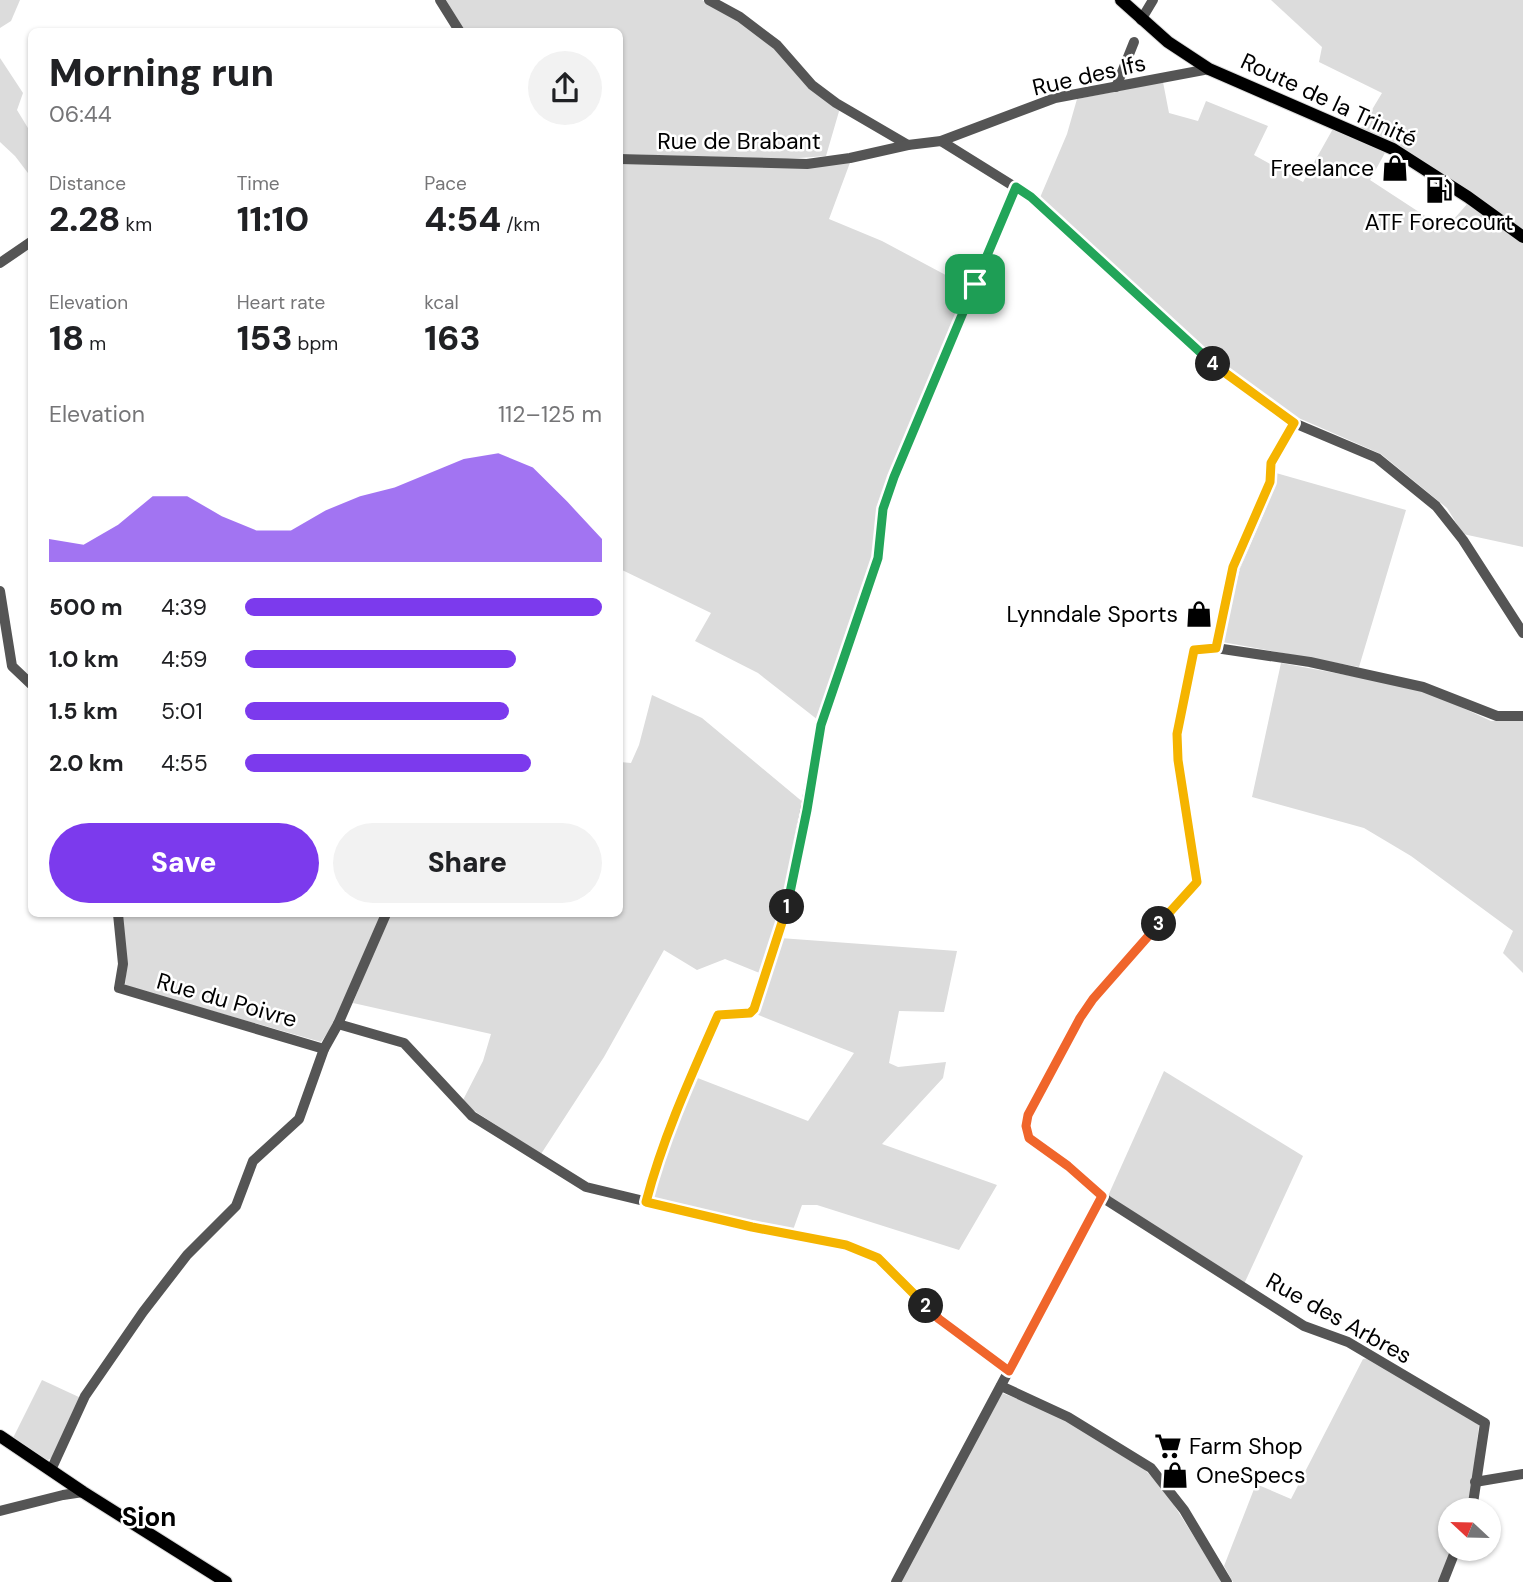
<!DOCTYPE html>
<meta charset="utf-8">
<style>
:root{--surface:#fff;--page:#f2f2f2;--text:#202124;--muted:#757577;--accent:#7c3aed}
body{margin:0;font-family:"DM Sans",sans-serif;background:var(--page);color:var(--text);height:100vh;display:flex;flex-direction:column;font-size:26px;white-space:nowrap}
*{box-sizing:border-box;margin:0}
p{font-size:23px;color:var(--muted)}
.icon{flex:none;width:38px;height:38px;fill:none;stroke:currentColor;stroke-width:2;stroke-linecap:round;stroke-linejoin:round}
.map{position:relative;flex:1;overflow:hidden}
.side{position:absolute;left:28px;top:28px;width:595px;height:889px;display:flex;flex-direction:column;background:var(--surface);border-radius:10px;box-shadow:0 2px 5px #0004}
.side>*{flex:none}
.needle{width:46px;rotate:292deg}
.tools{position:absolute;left:1438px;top:1498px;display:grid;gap:14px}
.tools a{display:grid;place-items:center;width:63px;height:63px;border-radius:50%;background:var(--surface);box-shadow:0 2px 5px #0004;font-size:35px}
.pin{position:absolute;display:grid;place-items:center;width:60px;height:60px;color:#fff;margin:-30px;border-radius:14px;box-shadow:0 4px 10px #0006}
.km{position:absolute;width:35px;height:35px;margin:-18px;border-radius:50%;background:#222;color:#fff;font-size:19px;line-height:35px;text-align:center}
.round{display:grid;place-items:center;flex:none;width:74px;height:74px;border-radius:37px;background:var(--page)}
.overview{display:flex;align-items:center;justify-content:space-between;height:119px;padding:0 21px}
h1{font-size:38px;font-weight:800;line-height:52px}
.figures{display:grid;grid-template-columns:repeat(3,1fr);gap:10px;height:119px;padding:7px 21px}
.figures div{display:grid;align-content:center}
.figures b{font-size:35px;font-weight:800}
.figures small{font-size:19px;font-weight:400}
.figures p{font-size:19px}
.chart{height:196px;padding:14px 21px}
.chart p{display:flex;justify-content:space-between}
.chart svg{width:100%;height:126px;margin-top:7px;fill:var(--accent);opacity:.7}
.primary-button{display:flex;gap:14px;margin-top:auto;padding:14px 21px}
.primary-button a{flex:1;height:80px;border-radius:42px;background:var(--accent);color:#fff;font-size:28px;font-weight:800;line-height:80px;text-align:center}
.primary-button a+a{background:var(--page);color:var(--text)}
ul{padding:0 21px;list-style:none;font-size:23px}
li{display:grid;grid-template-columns:112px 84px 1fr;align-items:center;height:52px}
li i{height:18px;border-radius:9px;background:var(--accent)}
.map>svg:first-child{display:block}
.green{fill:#dcdcdc}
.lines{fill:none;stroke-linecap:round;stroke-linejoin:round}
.major-casing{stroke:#dbdbdb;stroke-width:14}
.minor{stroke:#555;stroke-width:10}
.major{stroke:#000;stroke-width:12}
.split-1-casing{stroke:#fff;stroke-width:14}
.split-2-casing{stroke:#fff;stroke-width:14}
.split-3-casing{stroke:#fff;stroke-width:14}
.split-4-casing{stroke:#fff;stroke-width:14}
.split-5-casing{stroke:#fff;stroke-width:14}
.split-1{stroke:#22a559;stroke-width:9}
.split-2{stroke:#f5b400;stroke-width:9}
.split-3{stroke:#f0652b;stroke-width:9}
.split-4{stroke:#f5b400;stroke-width:9}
.split-5{stroke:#22a559;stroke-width:9}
.labels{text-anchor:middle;stroke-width:5;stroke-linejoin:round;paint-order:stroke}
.street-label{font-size:23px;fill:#000;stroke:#fff}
.poi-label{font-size:23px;fill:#000;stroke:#fff;text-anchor:end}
.quarter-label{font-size:26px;font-weight:bold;fill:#000;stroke:#fff}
</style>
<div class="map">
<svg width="1523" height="1582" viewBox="0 0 1523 1582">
<rect width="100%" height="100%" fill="#fff"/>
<g class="green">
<polygon points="0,0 20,0 11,21 0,28"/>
<polygon points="446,0 702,0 735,17 769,43 840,108 826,156 786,159 620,154 620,32 465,31"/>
<path d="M1271,0H1523V230C1471,193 1420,154 1361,128L1382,93L1319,62L1322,47Z"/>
<polygon points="0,58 23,93 17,110 31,133 31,177 15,156 0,142"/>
<polygon points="1163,82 1169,113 1198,121 1206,101 1268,126 1254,155 1303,182 1334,127 1386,151 1370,180 1445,229 1469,202 1523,244 1523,547 1463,534 1447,508 1381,454 1294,416 1247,385 1202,349 1039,200 1067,134 1077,99"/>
<polygon points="851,160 829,219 882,241 970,288 877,514 874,554 818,720 758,673 695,641 711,613 620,569 620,162"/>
<polygon points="1276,473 1406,510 1359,667 1222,642 1240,568 1266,508"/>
<polygon points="1281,663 1422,689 1491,721 1523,721 1523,973 1503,953 1513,931 1411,856 1364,828 1252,797"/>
<polygon points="652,695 702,718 804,803 777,931 762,974 725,959 697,970 664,950 604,1057 541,1154 473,1110 463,1100 483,1061 491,1034 353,1003 389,914 620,914 620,762 631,763 639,745"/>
<polygon points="122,914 382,914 338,1018 321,1042 125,986 127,963"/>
<polygon points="780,938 957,951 944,1012 899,1011 889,1063 898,1067 946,1062 943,1078 882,1144 997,1185 959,1250 817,1205 802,1205 793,1230 746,1222 652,1199 667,1146 695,1077 808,1121 854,1053 756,1014"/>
<polygon points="1164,1071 1303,1156 1244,1284 1108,1196"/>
<polygon points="1368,1358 1479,1425 1469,1510 1451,1510 1452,1549 1440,1582 1233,1582 1224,1566 1256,1484 1291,1499 1363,1359"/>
<polygon points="42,1380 81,1398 54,1457 44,1462 13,1438"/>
<polygon points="1002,1393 1055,1413 1144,1469 1163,1488 1223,1582 900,1582"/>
</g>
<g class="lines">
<defs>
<g id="major">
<polyline points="1121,0 1168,42 1209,69 1393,149 1468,197 1523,237"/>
<polyline points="0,1436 83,1492 226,1582"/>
</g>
</defs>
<use href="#major" class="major-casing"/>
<g class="minor">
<polyline points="440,0 460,32"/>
<polyline points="709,0 740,17 777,45 812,85 836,103 908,145"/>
<polyline points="1141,20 1153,0"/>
<polyline points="1116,87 1134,42"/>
<polyline points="941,141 1031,197 1212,364 1294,423 1377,458 1436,506 1463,540 1523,633"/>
<polyline points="620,159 807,164 850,158 908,145 941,141 1055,98 1209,69"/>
<polyline points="0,263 32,241"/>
<polyline points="0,591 12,666 32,685"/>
<polyline points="1216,648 1229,581 1270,482 1271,463 1294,423"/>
<polyline points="118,914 123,964 119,988 324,1049"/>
<polyline points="338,1024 404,1043 472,1116 586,1187 752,1227 846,1245 878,1258 939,1319 1009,1371"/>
<path d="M646,1202C663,1137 691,1076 718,1015L750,1013L754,1009L788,901L821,725L878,559L883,509L894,477L1016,187"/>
<polyline points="1001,1386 1068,1417 1151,1468 1184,1510 1227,1582"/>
<polyline points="51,1470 85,1396 143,1312 187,1255 236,1206 253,1161 299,1119 324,1049 338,1024 386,914"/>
<polyline points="1475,1482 1523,1474"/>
<polyline points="1472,1510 1485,1423 1348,1342 1304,1326 1108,1201 1068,1166 1029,1138 1026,1126 1028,1115 1080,1018 1093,999 1197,882 1178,760 1177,734 1194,650 1216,648 1310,662 1423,687 1497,716 1523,716"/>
<polyline points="0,1511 63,1495 83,1492"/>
<polyline points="896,1582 1102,1196"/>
<polyline points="1443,1582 1456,1549"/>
</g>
<use href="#major" class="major"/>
</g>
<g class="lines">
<defs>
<polyline id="split-1" points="787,907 807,810 821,725 878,558 883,509 894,477 975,284"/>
<path id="split-2" d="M787,907L754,1009L750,1013L718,1015C691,1076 663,1137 646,1202L752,1227L846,1245L878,1258L926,1306"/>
<polyline id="split-3" points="926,1306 939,1319 1009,1371 1102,1196 1068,1166 1029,1138 1026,1126 1028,1115 1080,1018 1093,999 1159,924"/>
<polyline id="split-4" points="1159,924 1197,882 1178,760 1177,734 1194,650 1216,648 1233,567 1270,482 1271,463 1294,423 1213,364"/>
<polyline id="split-5" points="975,284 1016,187 1031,197 1213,364"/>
</defs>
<use href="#split-1" class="split-1-casing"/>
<use href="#split-2" class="split-2-casing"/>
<use href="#split-3" class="split-3-casing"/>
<use href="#split-4" class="split-4-casing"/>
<use href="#split-5" class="split-5-casing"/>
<use href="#split-1" class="split-1"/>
<use href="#split-2" class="split-2"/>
<use href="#split-3" class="split-3"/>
<use href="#split-4" class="split-4"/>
<use href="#split-5" class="split-5"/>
</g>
<defs>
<symbol id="shop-bare" viewBox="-9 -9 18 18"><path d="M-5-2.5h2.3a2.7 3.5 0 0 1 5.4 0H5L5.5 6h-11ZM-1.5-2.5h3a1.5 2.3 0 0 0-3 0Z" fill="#000" stroke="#fff" stroke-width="2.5" paint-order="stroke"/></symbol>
<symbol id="fuel-bare" viewBox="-9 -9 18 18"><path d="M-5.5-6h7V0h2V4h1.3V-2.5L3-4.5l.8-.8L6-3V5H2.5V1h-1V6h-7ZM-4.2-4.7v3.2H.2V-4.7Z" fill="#000" stroke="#fff" stroke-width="2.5" paint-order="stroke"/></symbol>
<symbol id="supermarket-bare" viewBox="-9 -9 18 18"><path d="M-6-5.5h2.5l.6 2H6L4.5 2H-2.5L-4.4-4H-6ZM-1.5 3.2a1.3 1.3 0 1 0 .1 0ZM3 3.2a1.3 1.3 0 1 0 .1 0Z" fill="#000" stroke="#fff" stroke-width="2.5" paint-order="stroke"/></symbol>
</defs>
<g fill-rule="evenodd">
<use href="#shop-bare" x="1376" y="149" width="38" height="38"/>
<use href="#fuel-bare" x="1420" y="171" width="38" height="38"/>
<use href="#shop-bare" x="1180" y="595" width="38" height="38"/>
<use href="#supermarket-bare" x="1149" y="1427" width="38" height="38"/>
<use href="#shop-bare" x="1156" y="1456" width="38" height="38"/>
</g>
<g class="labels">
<g class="street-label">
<text transform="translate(1089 75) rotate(-13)" y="8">Rue des Ifs</text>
<text transform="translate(1329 100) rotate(25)" y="8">Route de la Trinité</text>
<text x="739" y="149">Rue de Brabant</text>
<text transform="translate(227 1000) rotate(16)" y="8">Rue du Poivre</text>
<text transform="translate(1339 1318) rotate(29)" y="8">Rue des Arbres</text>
</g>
<g class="poi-label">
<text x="1374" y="176">Freelance</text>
<text x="1439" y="230" text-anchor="middle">ATF Forecourt</text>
<text x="1178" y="622">Lynndale Sports</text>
<text x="1189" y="1454" text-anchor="start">Farm Shop</text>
<text x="1196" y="1483" text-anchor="start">OneSpecs</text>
</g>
<g class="quarter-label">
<text x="149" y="1526">Sion</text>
</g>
</g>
</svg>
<div class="tools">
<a><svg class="needle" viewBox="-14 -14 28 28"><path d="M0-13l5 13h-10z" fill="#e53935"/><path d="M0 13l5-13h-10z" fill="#757577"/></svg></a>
</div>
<div class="pin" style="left:975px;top:284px;background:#1e9e55"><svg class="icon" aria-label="arrive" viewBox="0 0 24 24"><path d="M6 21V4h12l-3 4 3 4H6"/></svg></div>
<b class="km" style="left:787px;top:907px">1</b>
<b class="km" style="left:926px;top:1306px">2</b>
<b class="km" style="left:1159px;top:924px">3</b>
<b class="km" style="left:1213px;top:364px">4</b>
<section class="side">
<div class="overview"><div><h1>Morning run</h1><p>06:44</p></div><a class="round"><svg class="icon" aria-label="share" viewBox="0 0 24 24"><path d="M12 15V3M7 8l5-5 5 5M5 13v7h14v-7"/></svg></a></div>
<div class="figures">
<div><p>Distance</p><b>2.28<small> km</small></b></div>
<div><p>Time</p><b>11:10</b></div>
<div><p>Pace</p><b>4:54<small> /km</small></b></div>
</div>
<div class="figures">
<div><p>Elevation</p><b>18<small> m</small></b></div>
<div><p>Heart rate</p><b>153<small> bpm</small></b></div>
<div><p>kcal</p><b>163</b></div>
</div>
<div class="chart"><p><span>Elevation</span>112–125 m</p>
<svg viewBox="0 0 160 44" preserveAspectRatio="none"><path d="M0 44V36L10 38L20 31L30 21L40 21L50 28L60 33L70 33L80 26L90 21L100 18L110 13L120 8L130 6L140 11L150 23L160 36V44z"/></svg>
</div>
<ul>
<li><b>500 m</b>4:39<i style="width:100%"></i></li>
<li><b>1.0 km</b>4:59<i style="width:76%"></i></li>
<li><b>1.5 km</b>5:01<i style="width:74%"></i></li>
<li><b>2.0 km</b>4:55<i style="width:80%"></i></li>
</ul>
<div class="primary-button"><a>Save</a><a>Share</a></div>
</section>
</div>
